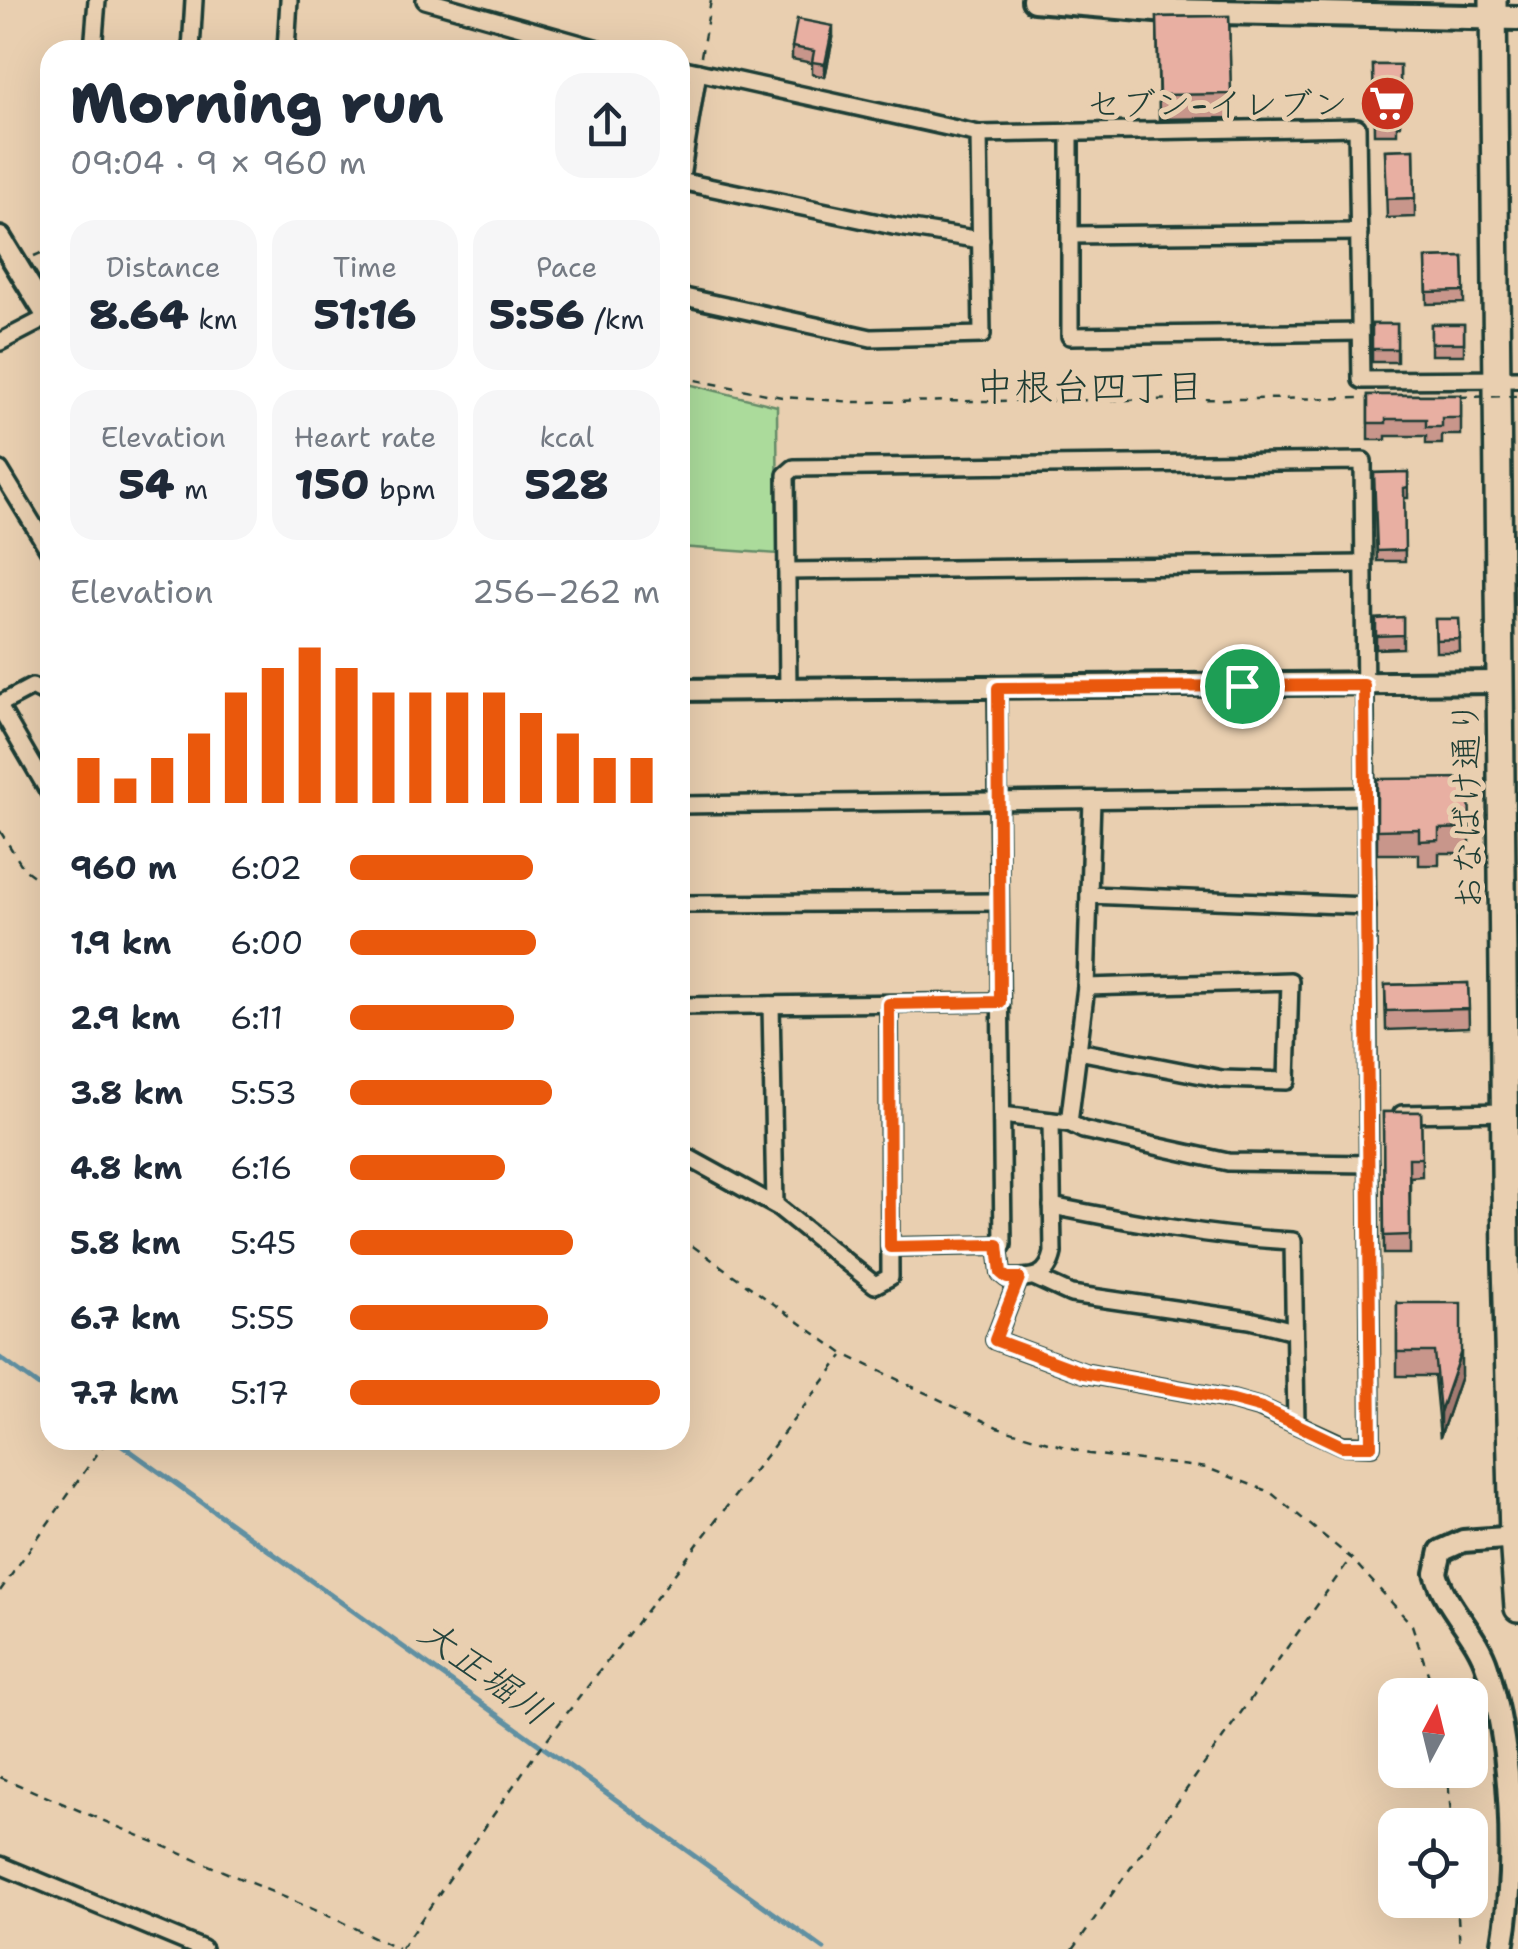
<!DOCTYPE html>
<meta charset="utf-8">
<style>
:root{--surface:#fff;--page:#f6f6f7;--text:#1f2937;--muted:#747a83;--accent:#ea580c}
body{margin:0;font-family:"Shantell Sans","Klee One",sans-serif;background:var(--page);color:var(--text);height:100vh;display:flex;flex-direction:column;font-size:38px;white-space:nowrap}
*{box-sizing:border-box;margin:0}
p{font-size:32px;color:var(--muted)}
.icon{flex:none;width:55px;height:55px;fill:none;stroke:currentColor;stroke-width:2;stroke-linecap:round;stroke-linejoin:round}
.map{position:relative;flex:1;overflow:hidden}
.details{position:absolute;left:40px;top:40px;width:650px;height:1410px;display:flex;flex-direction:column;background:var(--surface);border-radius:30px;box-shadow:0 10px 40px #0002}
.details>*{flex:none}
.needle{width:65px;rotate:7deg}
.buttons{position:absolute;left:1378px;top:1678px;display:grid;gap:20px}
.buttons a{display:grid;place-items:center;width:110px;height:110px;border-radius:20px;background:var(--surface);box-shadow:0 10px 40px #0002;font-size:50px}
.pin{position:absolute;display:grid;place-items:center;width:85px;height:85px;color:#fff;margin:-42px;border:5px solid #fff;border-radius:50%;box-shadow:0 2px 10px #0007}
.round{display:grid;place-items:center;flex:none;width:105px;height:105px;border-radius:30px;background:var(--page)}
.headline{display:flex;align-items:center;justify-content:space-between;height:170px;padding:0 30px}
h1{font-size:55px;font-weight:800;line-height:75px}
.metrics{display:grid;grid-template-columns:repeat(3,1fr);gap:15px;height:170px;padding:10px 30px}
.metrics div{display:grid;align-content:center;border-radius:25px;background:var(--page);text-align:center}
.metrics b{font-size:42px;font-weight:800}
.metrics small{font-size:28px;font-weight:400}
.metrics p{font-size:28px}
.chart{height:280px;padding:20px 30px}
.chart p{display:flex;justify-content:space-between}
.chart svg{width:100%;height:180px;margin-top:10px;stroke:var(--accent);stroke-width:6}
ul{padding:0 30px;list-style:none;font-size:32px}
li{display:grid;grid-template-columns:160px 120px 1fr;align-items:center;height:75px}
li i{height:25px;border-radius:12px;background:var(--accent)}
.map>svg:first-child{display:block}
.green{fill:#abdb9b;stroke:#658c68;stroke-width:2.5}
.lines{fill:none;stroke-linecap:round;stroke-linejoin:round}
.stream{stroke:#6090a2;stroke-width:5}
.minor-casing{stroke:#1f3d34;stroke-width:22}
.tertiary-casing{stroke:#1f3d34;stroke-width:28}
.secondary-casing{stroke:#1f3d34;stroke-width:30}
.primary-casing{stroke:#1f3d34;stroke-width:32}
.path{stroke:#1f3d34;stroke-width:2.5;stroke-dasharray:8 8;stroke-linecap:butt}
.minor{stroke:#e9cfb0;stroke-width:15}
.tertiary{stroke:#e9cfb0;stroke-width:20}
.secondary{stroke:#e9cfb0;stroke-width:22}
.primary{stroke:#e9cfb0;stroke-width:25}
.path-bridge{stroke:#1f3d34;stroke-width:2.5;stroke-dasharray:8 8;stroke-linecap:butt}
.wall{fill:#c8968b;stroke:#1f3d34;stroke-width:2.5}
.shaded-wall{fill:#a27a71;stroke:#1f3d34;stroke-width:2.5}
.building{fill:#e8afa2;stroke:#1f3d34;stroke-width:2.5}
.route-casing{stroke:#fff;stroke-width:20}
.route{stroke:#ea580c;stroke-width:12}
.labels{text-anchor:middle;stroke-width:10;stroke-linejoin:round;paint-order:stroke}
.poi-label{font-size:35px;fill:#1f3d34;stroke:#e9cfb0;text-anchor:end}
.street-label{font-size:35px;fill:#1f3d34;stroke:#e9cfb0}
.neighbourhood-label{font-size:38px;fill:#1f3d34;stroke:#e9cfb0}
.water-label{font-size:38px;font-style:italic;fill:#24443d;stroke:#e9cfb0}
</style>
<div class="map">
<svg width="1518" height="1949" viewBox="0 0 1518 1949">
<rect width="100%" height="100%" fill="#e9cfb0"/>
<filter id="ink" filterUnits="userSpaceOnUse"><feTurbulence type="fractalNoise" baseFrequency=".01" numOctaves="2"/><feDisplacementMap in="SourceGraphic" scale="20" xChannelSelector="R" yChannelSelector="G"/><feConvolveMatrix kernelMatrix="1 2 1 2 8 2 1 2 1" color-interpolation-filters="sRGB"/></filter>
<g filter="url(#ink)">
<polygon class="green" points="680,382 777,406 778,554 680,547"/>
<g class="lines">
<g class="stream">
<polyline points="0,1358 50,1394"/>
<polyline points="115,1440 824,1949"/>
</g>
<defs>
<g id="minor">
<polyline points="425,0 602,50"/>
<polyline points="93,50 97,0"/>
<polyline points="191,50 194,0"/>
<polyline points="286,50 289,0"/>
<polyline points="680,68 979,134 1357,127 1361,380 1518,379"/>
<polyline points="1070,132 1070,336 1360,332"/>
<polyline points="680,181 893,226 981,240"/>
<polyline points="680,183 698,72"/>
<polyline points="1070,235 1359,232"/>
<polyline points="680,296 871,338 982,335 979,134"/>
<polyline points="0,342 50,316"/>
<polyline points="0,470 50,552"/>
<polyline points="787,571 1363,564"/>
<polyline points="788,691 786,475 794,468 1363,461 1371,1446 1342,1445 1261,1408 1233,1400 1084,1373 995,1340 1019,1278"/>
<polyline points="0,704 32,687 50,696"/>
<polyline points="0,708 50,794"/>
<polyline points="680,805 1366,796"/>
<polyline points="1089,895 1367,906"/>
<polyline points="680,904 999,902"/>
<polyline points="771,1005 775,1205"/>
<polyline points="680,1006 1000,1002"/>
<polyline points="1078,1051 1222,1079 1287,1081 1290,981 1086,987"/>
<polyline points="1402,1114 1505,1112"/>
<polyline points="1002,1115 1069,1123 1083,1130 1228,1162 1369,1164"/>
<polyline points="1069,1123 1086,987 1092,800"/>
<polyline points="680,1153 778,1207 875,1285 890,1277 889,1004"/>
<path d="M1052,1206C1132,1222 1211,1237 1293,1241L1296,1423"/>
<path d="M998,1245L1001,1273L1007,1278C1031,1278 1047,1280 1053,1253L1051,1121"/>
<polyline points="890,1247 1003,1245 997,689"/>
<polyline points="1036,1278 1071,1294 1250,1320 1294,1331"/>
<polyline points="0,1865 203,1949"/>
</g>
<g id="tertiary">
<polyline points="0,238 50,320"/>
<polyline points="680,690 1500,682"/>
<path d="M1502,1949C1517,1867 1512,1747 1487,1667C1477,1634 1445,1607 1436,1573L1441,1551L1463,1541L1518,1537"/>
</g>
<polyline id="secondary" points="1034,0 1167,11 1518,18"/>
<polyline id="primary" points="1493,0 1506,1262 1513,1537 1518,1608"/>
</defs>
<use href="#minor" class="minor-casing"/>
<use href="#tertiary" class="tertiary-casing"/>
<use href="#secondary" class="secondary-casing"/>
<use href="#primary" class="primary-casing"/>
<g class="path">
<polyline points="701,56 711,0"/>
<polyline points="34,256 50,249"/>
<polyline points="680,377 782,397 855,402 1371,398"/>
<polyline points="0,831 24,869 50,888"/>
<polyline points="680,1237 844,1354 997,1427 1089,1454 1207,1468 1270,1492 1351,1558 1412,1625 1435,1695"/>
<polyline points="0,1591 107,1440"/>
<polyline points="1447,1770 1452,1825"/>
<polyline points="0,1777 329,1916 398,1949"/>
<polyline points="1457,1900 1460,1949"/>
<polyline points="401,1949 534,1756 843,1356"/>
<polyline points="1073,1949 1350,1559"/>
</g>
<use href="#minor" class="minor"/>
<use href="#tertiary" class="tertiary"/>
<use href="#secondary" class="secondary"/>
<use href="#primary" class="primary"/>
<polyline class="path-bridge" points="1460,397 1518,396"/>
</g>
<g class="wall">
<polygon points="1229,16 1231,118 1159,119 1157,17"/>
<polygon points="833,38 825,77 812,74 812,63 792,59 792,47"/>
<polygon points="1373,65 1400,65 1400,125 1397,124 1397,134 1374,134"/>
<polygon points="1414,149 1415,217 1387,218 1385,150"/>
<polygon points="1463,257 1464,303 1427,304 1426,258"/>
<rect x="1372" y="324" width="25" height="38"/>
<rect x="1431" y="324" width="33" height="31"/>
<polygon points="1368,395 1461,395 1461,435 1442,435 1442,444 1426,444 1426,436 1386,436 1386,440 1368,440"/>
<polygon points="1408,472 1408,498 1404,498 1405,561 1377,561 1374,473"/>
<polygon points="1403,617 1403,648 1376,649 1376,619"/>
<polygon points="1435,619 1459,619 1460,652 1436,652"/>
<polygon points="1377,779 1470,828 1470,853 1439,853 1439,865 1419,865 1419,854 1377,854"/>
<polygon points="1468,983 1469,1027 1386,1030 1385,985"/>
<polygon points="1383,1112 1421,1112 1422,1176 1410,1177 1410,1254 1384,1254"/>
<polygon points="1397,1303 1461,1376 1440,1437 1434,1376 1397,1376"/>
</g>
<g class="shaded-wall">
<polygon points="833,26 833,38 825,77 825,64"/>
<polygon points="1461,1351 1461,1376 1440,1437 1440,1412"/>
</g>
<g class="building">
<polygon points="1229,16 1231,94 1159,95 1157,17"/>
<polygon points="797,19 833,26 825,64 812,62 814,51 792,47"/>
<polygon points="1373,65 1400,65 1400,106 1397,106 1397,115 1374,115"/>
<polygon points="1414,149 1415,198 1387,199 1385,150"/>
<polygon points="1463,257 1464,291 1427,292 1426,258"/>
<rect x="1372" y="324" width="25" height="25"/>
<rect x="1431" y="324" width="33" height="19"/>
<polygon points="1368,395 1461,395 1461,418 1442,418 1442,427 1426,427 1426,419 1386,419 1386,423 1368,423"/>
<polygon points="1408,472 1408,487 1404,488 1405,550 1377,551 1374,473"/>
<polygon points="1403,617 1403,635 1376,636 1376,619"/>
<polygon points="1435,619 1459,619 1460,639 1436,640"/>
<polygon points="1469,778 1470,828 1439,829 1439,840 1419,841 1419,829 1377,830 1377,779"/>
<polygon points="1468,983 1469,1009 1386,1011 1385,985"/>
<polygon points="1383,1112 1421,1112 1422,1158 1409,1158 1410,1235 1384,1236"/>
<polygon points="1397,1303 1461,1303 1461,1351 1440,1412 1434,1352 1397,1352"/>
</g>
</g>
<g class="lines" filter="url(#ink)">
<defs>
<polygon id="route" points="1364,685 1371,1446 1342,1446 1262,1408 1233,1400 1084,1373 995,1340 1019,1278 1007,1278 1001,1273 998,1245 890,1247 889,1004 1000,1002 998,688"/>
</defs>
<use href="#route" class="route-casing"/>
<use href="#route" class="route"/>
</g>
<defs>
<symbol id="supermarket-disc" viewBox="-11 -11 22 22"><circle r="9.5" fill="#c8321e" stroke="#e9cfb0"/><path d="M-6-5.5h2.5l.6 2H6L4.5 2H-2.5L-4.4-4H-6ZM-1.5 3.2a1.3 1.3 0 1 0 .1 0ZM3 3.2a1.3 1.3 0 1 0 .1 0Z" fill="#fff"/></symbol>
</defs>
<g fill-rule="evenodd">
<use href="#supermarket-disc" x="1356" y="72" width="63" height="63"/>
</g>
<g class="labels">
<g class="poi-label">
<text x="1348" y="116">セブン-イレブン</text>
</g>
<g class="street-label">
<text transform="translate(1467 805) rotate(-91)" y="12">おなばけ通り</text>
</g>
<g class="neighbourhood-label">
<text x="1090" y="400">中根台四丁目</text>
</g>
<g class="water-label">
<text transform="translate(485 1672) rotate(36)" y="13">大正堀川</text>
</g>
</g>
</svg>
<div class="buttons">
<a><svg class="needle" viewBox="-14 -14 28 28"><path d="M0-13l5 13h-10z" fill="#e53935"/><path d="M0 13l5-13h-10z" fill="#747a83"/></svg></a>
<a><svg class="icon" aria-label="locate" viewBox="0 0 24 24"><circle cx="12" cy="12" r="6"/><path d="M12 2v4M12 18v4M2 12h4M18 12h4"/></svg></a>
</div>
<div class="pin" style="left:1242px;top:686px;background:#1e9e55"><svg class="icon" aria-label="arrive" viewBox="0 0 24 24"><path d="M6 21V4h12l-3 4 3 4H6"/></svg></div>
<section class="details">
<div class="headline"><div><h1>Morning run</h1><p>09:04 · 9 × 960 m</p></div><a class="round"><svg class="icon" aria-label="share" viewBox="0 0 24 24"><path d="M12 15V3M7 8l5-5 5 5M5 13v7h14v-7"/></svg></a></div>
<div class="metrics">
<div><p>Distance</p><b>8.64<small> km</small></b></div>
<div><p>Time</p><b>51:16</b></div>
<div><p>Pace</p><b>5:56<small> /km</small></b></div>
</div>
<div class="metrics">
<div><p>Elevation</p><b>54<small> m</small></b></div>
<div><p>Heart rate</p><b>150<small> bpm</small></b></div>
<div><p>kcal</p><b>528</b></div>
</div>
<div class="chart"><p><span>Elevation</span>256–262 m</p>
<svg viewBox="0 0 160 44" preserveAspectRatio="none"><path d="M5 44V33M15 44V38M25 44V33M35 44V27M45 44V17M55 44V11M65 44V6M75 44V11M85 44V17M95 44V17M105 44V17M115 44V17M125 44V22M135 44V27M145 44V33M155 44V33"/></svg>
</div>
<ul>
<li><b>960 m</b>6:02<i style="width:59%"></i></li>
<li><b>1.9 km</b>6:00<i style="width:60%"></i></li>
<li><b>2.9 km</b>6:11<i style="width:53%"></i></li>
<li><b>3.8 km</b>5:53<i style="width:65%"></i></li>
<li><b>4.8 km</b>6:16<i style="width:50%"></i></li>
<li><b>5.8 km</b>5:45<i style="width:72%"></i></li>
<li><b>6.7 km</b>5:55<i style="width:64%"></i></li>
<li><b>7.7 km</b>5:17<i style="width:100%"></i></li>
</ul>
</section>
</div>
